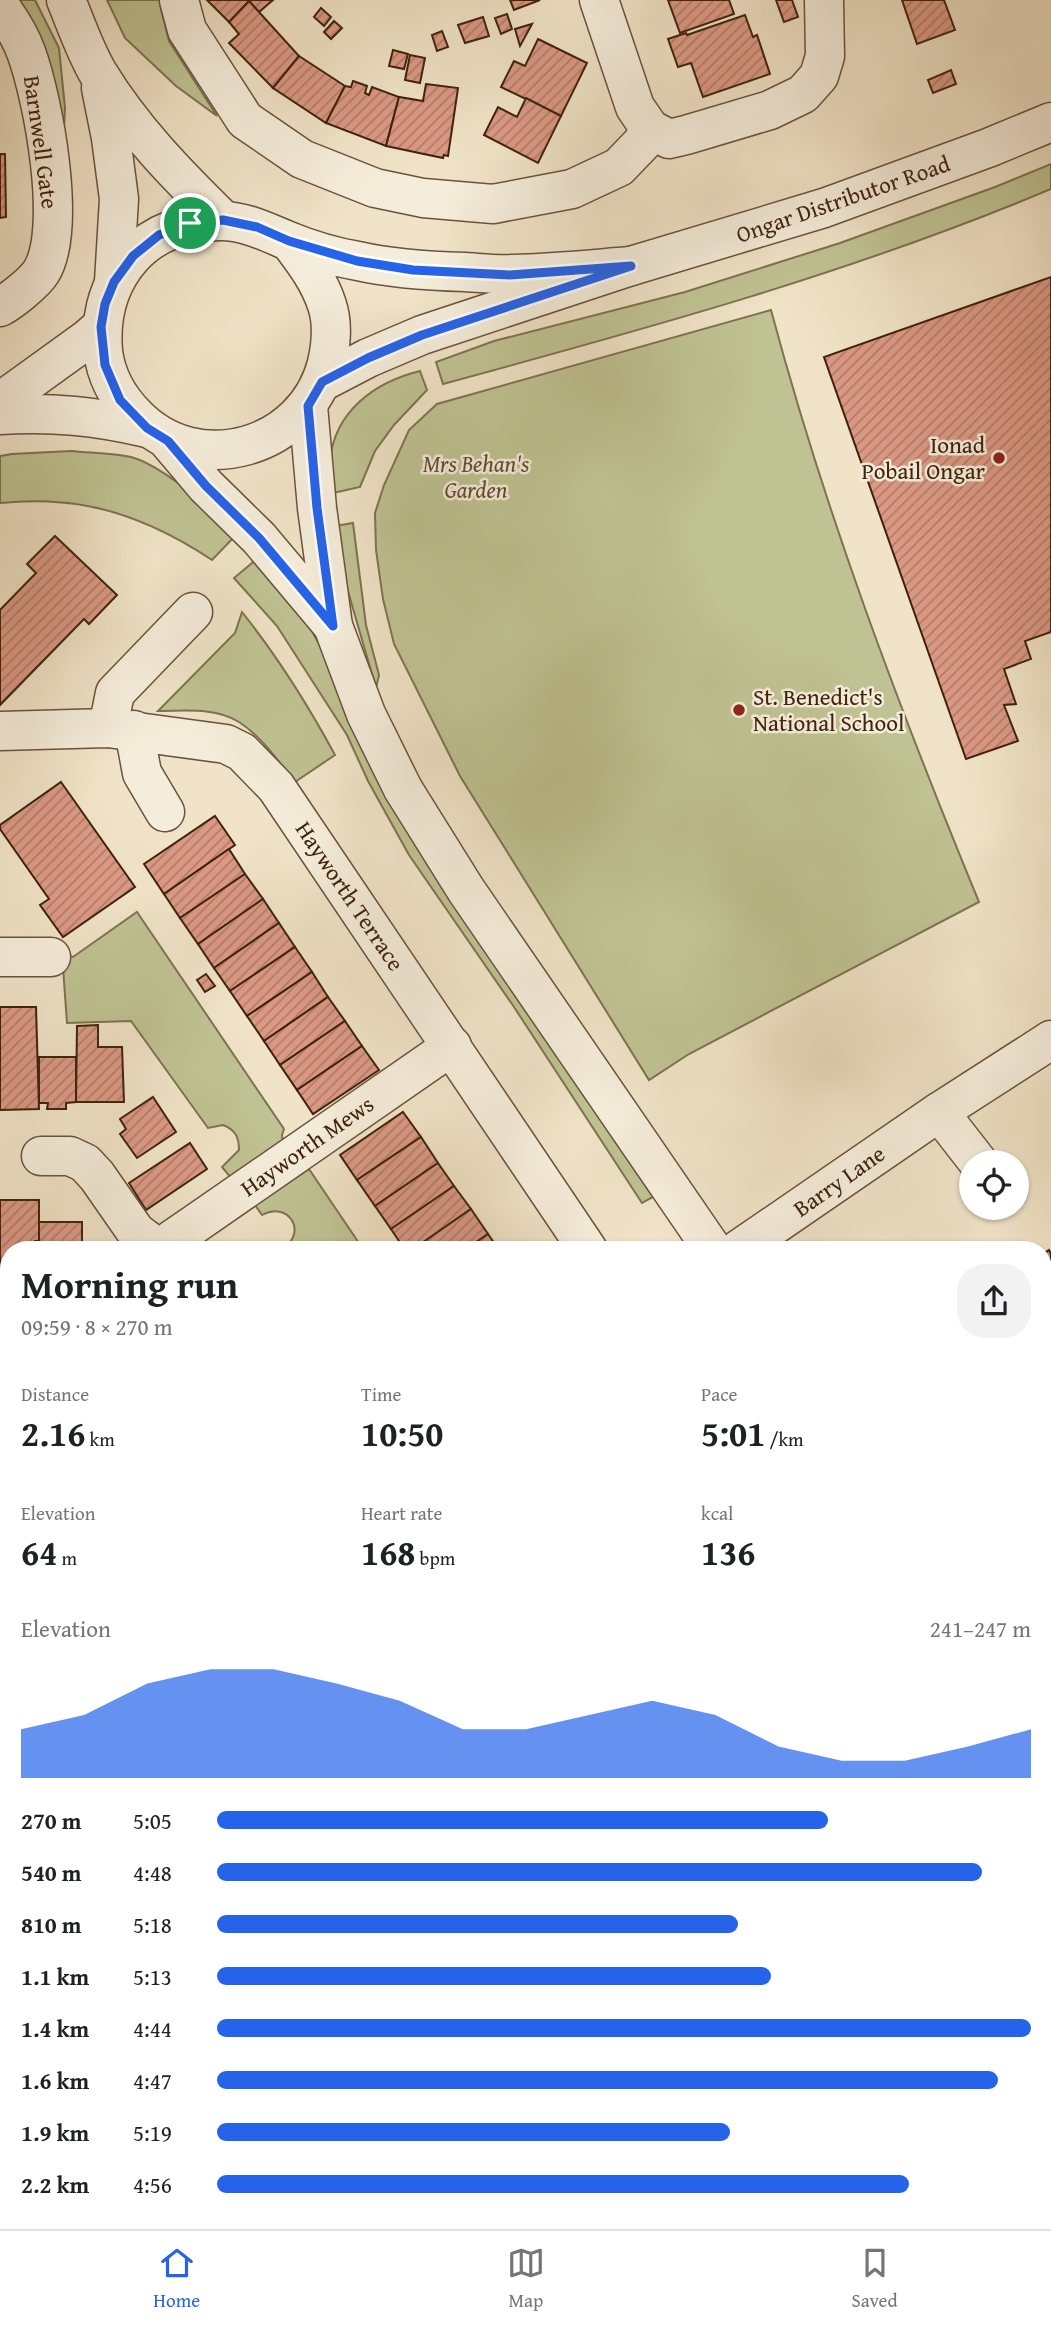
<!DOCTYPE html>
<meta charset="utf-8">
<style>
:root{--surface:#fff;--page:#f2f2f2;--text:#202124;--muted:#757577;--line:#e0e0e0;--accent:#2563eb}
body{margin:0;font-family:"Gentium Book Plus",serif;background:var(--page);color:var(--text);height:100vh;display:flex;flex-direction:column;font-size:26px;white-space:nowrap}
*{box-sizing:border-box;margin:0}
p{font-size:23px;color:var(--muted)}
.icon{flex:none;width:38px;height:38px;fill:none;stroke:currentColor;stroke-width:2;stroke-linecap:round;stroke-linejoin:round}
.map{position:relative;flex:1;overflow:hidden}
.panel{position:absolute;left:0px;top:1241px;width:1052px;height:989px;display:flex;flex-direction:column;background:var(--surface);border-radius:28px 28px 0 0;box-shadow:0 2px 5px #0004}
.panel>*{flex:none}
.controls{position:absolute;left:959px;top:1150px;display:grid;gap:14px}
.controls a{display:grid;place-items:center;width:70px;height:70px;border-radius:50%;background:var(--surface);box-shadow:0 2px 5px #0004;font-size:35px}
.pin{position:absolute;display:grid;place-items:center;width:60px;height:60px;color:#fff;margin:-30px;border:4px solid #fff;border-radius:50%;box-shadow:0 2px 7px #0007}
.round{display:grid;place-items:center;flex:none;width:74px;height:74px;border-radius:28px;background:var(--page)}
.overview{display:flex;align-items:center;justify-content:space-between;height:119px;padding:0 21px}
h1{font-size:38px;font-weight:600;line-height:52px}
.stats{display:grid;grid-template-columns:repeat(3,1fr);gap:10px;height:119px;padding:7px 21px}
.stats div{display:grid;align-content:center}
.stats b{font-size:35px;font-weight:600}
.stats small{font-size:19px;font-weight:400}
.stats p{font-size:19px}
.chart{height:196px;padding:14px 21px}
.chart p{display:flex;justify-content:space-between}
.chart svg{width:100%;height:126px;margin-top:7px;fill:var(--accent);opacity:.7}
ul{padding:0 21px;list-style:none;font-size:23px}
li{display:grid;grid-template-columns:112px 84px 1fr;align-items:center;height:52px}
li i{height:18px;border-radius:9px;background:var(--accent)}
.menu{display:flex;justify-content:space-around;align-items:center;height:98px;border-top:2px solid var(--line);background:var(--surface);font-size:19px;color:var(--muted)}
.menu a{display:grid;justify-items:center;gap:4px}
.menu .selected{color:var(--accent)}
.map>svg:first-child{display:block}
.green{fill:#bfc292;stroke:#7f7250;stroke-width:2}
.park{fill:url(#park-dots);stroke:#7f7250;stroke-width:2}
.building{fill:url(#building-hatch);stroke:#3f220e;stroke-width:2}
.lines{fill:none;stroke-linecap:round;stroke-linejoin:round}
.minor-casing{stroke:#6b523c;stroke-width:41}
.minor{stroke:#f5eddb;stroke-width:38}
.route-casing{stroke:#fff;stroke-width:14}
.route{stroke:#2563eb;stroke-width:9}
.poi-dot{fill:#8f2418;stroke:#f5eddb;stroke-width:2.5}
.labels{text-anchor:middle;stroke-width:5;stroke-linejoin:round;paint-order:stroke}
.street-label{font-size:23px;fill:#3f220e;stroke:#f5eddb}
.poi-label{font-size:23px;fill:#3f220e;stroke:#f5eddb;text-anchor:end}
.park-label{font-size:23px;font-style:italic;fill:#5f4a2f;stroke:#f5eddb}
</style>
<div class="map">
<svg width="1051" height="2229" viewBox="0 0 1051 2229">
<defs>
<pattern id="park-dots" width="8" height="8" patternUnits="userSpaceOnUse" patternTransform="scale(1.75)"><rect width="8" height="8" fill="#bfc292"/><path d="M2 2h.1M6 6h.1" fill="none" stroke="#a5a67d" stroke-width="1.8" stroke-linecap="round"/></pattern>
<pattern id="building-hatch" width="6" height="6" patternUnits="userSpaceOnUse" patternTransform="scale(1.75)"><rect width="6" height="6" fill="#db9984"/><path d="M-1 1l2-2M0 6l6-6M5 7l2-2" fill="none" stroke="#b37c6a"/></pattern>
</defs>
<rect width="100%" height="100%" fill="#f0e3c7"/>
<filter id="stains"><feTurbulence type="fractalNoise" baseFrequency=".00286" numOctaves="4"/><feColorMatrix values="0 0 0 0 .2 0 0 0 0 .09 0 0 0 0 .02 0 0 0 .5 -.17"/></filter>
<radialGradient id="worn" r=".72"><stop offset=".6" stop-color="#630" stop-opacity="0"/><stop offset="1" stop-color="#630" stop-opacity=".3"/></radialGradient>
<g class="green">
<polygon points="11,0 35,0 59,48 65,108 63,148"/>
<polygon points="107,0 161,0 160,5 169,41 217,116 176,86 125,38"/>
<path d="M1051,164V189C854,272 649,328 443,384L436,362L494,341L685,292L840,243L995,187Z"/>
<path d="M771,310C825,512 899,708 979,902L689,1054L649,1080L460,776L394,644L383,599L376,550L375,513L384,485L409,430L437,404Z"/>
<path d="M420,371L427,390L394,425L375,451L360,487L333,493C332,482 329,470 330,460C335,411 375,382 420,371Z"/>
<path d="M71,451C90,453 112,453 131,457C164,466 212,510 237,534L212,560C164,528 112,505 55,502C37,500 18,502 0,503V456L12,454Z"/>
<polygon points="353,523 366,625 379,675 376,688 343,574 335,526"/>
<polygon points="258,558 307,622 489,955 653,1197 642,1203 514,1007 409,855 368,781 347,735 277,626 234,578"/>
<path d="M242,612C277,656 308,705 335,755L295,782C279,762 261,736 239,722C215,707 184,711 158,711L235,633Z"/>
<path d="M137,912L284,1129L282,1135L283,1143L231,1178L222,1167L239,1150C239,1138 236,1130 223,1125L208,1128L131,1021L67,1023L62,953L73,957Z"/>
<path d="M309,1169L363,1249H286L284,1248C308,1230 287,1201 262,1215L255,1205Z"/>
<polygon points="1043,1535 1051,1541 1051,1628 1043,1631"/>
<polygon points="0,2078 9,2078 9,2221 1043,2220 1051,2223 1051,2229 0,2229"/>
</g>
<polygon class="park" points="706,2221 863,2221 863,2229 705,2229"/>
<g class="building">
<polygon points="207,0 273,0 259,12 249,1 229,22"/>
<polygon points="510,0 540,0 514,10"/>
<polygon points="668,0 729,0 734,14 680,33"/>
<polygon points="776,0 792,0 798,17 784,22"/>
<polygon points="902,0 944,0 955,30 917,44"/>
<polygon points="249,1 299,56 273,88 229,43 239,34 229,22"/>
<polygon points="321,8 331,17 324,26 314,17"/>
<polygon points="507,14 512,29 501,34 495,18"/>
<polygon points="745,15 753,37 757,35 770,74 703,97 691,63 678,67 668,39 686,33 687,35"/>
<polygon points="483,17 489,36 465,43 458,25"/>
<polygon points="334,21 342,28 331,39 324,32"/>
<polygon points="532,24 520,46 515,29"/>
<polygon points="442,31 448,47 437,51 432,35"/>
<polygon points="538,39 587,63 561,116 501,87 514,61 525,66"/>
<polygon points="393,50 408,54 404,69 389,66"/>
<polygon points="410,55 425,58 420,83 405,80"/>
<polygon points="299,56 345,86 326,123 273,88"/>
<polygon points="951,70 956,84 933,93 928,80"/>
<polygon points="353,81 367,86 365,93 369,95 372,87 399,97 386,146 326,123 345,86 351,87"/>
<polygon points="426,84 458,88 448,156 444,155 443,158 386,146 399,97 423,101"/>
<polygon points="526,98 561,116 538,163 484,135 498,107 517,117"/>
<polygon points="0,154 5,154 6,217 0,218"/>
<polygon points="1051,277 1051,632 1025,641 1031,659 1004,669 1016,704 1004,705 1018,741 966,759 824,357"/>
<polygon points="55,536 117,595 89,624 84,619 0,705 0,610 36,573 27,564"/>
<polygon points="61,782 135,887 63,937 40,905 49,899 0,829 0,825"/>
<polygon points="215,816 235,845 164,894 144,864"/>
<polygon points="229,849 245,874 180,918 164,894"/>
<polygon points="245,874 263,899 198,944 180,918"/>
<polygon points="263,899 279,923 214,968 198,944"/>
<polygon points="279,923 295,947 230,991 214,968"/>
<polygon points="295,947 312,972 247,1016 230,991"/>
<polygon points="312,972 328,997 264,1041 247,1016"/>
<polygon points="206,974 215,986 205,992 197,980"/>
<polygon points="328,997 345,1021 280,1065 264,1041"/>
<polygon points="0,1007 36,1007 39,1109 0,1110"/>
<polygon points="345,1021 362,1046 297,1090 280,1065"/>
<polygon points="98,1025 98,1047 122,1047 124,1102 76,1102 77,1026"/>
<polygon points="362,1046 379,1070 313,1114 297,1090"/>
<polygon points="39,1057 76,1057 76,1102 66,1103 66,1109 47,1109 48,1103 39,1103"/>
<polygon points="153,1097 176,1132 137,1158 120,1134 126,1129 120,1119"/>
<polygon points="403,1112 421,1137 357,1180 340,1155"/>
<polygon points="421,1137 438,1163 375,1206 357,1180"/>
<polygon points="190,1143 207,1169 146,1210 129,1183"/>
<polygon points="438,1163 454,1186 391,1229 375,1206"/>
<polygon points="454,1186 471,1209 412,1250 405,1250 391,1229"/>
<polygon points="0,1200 39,1200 39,1241 35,1241 35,1250 9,1250 9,1273 0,1274"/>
<polygon points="471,1209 488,1234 465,1250 412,1250"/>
<polygon points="39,1222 82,1222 82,1250 35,1250 35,1241 39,1241"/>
<polygon points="488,1234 499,1250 465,1250"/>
<polygon points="1049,1250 1051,1254 1051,1298 1043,1304 1043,1254"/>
<polygon points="1043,1383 1051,1388 1051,1415 1043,1429"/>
<polygon points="1051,1415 1051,1454 1043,1449 1043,1429"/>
<rect x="0" y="1538" width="9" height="35"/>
<rect x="0" y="1698" width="9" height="45"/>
<rect x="0" y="1774" width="9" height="16"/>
<rect x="1043" y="1932" width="8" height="88"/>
</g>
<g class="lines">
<defs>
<g id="minor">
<path d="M66,0C76,24 85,51 98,73C132,129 177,175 223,220"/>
<polyline points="179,0 187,30 245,120 302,159 375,188 423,198 493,204 572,189 619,167 642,143 650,129"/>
<polyline points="599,0 635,107 650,129 669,139 686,135 770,110 803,94 819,76 825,56 824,0"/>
<path d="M0,6C10,20 20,35 26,52C43,98 68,230 41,272C34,283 11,301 0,307"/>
<polyline points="101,88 111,138 119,199 114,282"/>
<path d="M289,241C304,261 319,280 327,305C333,323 331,345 327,363C306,448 198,480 136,416C118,398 106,377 103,351C100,315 108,284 132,257C154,232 187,222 219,221C242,220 265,231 286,240C308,249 334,257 358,261C393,269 429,271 465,272C481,273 497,275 513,274C553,273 592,269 631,266"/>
<polyline points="322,382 368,358 422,335 631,266 824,208 988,148 1051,122"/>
<polyline points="0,402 86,340 101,327"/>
<polyline points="308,406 317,508 333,626 366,714 403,789 466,890 713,1250"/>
<path d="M0,415C54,412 95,416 147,428"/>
<polyline points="168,441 206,486 259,538 333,626"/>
<polyline points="108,728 115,693 193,612"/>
<polyline points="134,730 142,773 165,812"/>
<polyline points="0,731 108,728 226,744 242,752 276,787 588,1250"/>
<polyline points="0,957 51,957"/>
<polyline points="939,1112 978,1162"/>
<polyline points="41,1156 70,1156 85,1163 97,1176 136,1232 160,1250"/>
<polyline points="163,1250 173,1239 192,1226 452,1046"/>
<polyline points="738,1250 939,1112 1051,1040"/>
<polyline points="1043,1509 1051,1497"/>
<polyline points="0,1612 9,1610"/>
<polyline points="1043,1754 1051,1754"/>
<polyline points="0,1834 9,1834"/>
<polyline points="0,2064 9,2064"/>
<polyline points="1043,2094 1051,2095"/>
</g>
</defs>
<use href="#minor" class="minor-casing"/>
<use href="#minor" class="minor"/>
</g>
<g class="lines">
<defs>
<polygon id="route" points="223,220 257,227 289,241 357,261 413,270 510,275 631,266 422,335 368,358 322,382 308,406 317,508 333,626 259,538 206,486 168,441 147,428 120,400 105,365 101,327 105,304 114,282 133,256 159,235 190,223"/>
</defs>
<use href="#route" class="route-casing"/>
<use href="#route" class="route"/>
</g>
<g class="poi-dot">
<circle cx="999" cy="458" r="7"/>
<circle cx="739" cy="710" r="7"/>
</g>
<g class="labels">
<g class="street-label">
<text transform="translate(41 142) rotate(82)" y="8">Barnwell Gate</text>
<text transform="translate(843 199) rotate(-19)" y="8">Ongar Distributor Road</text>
<text transform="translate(350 896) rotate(56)" y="8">Hayworth Terrace</text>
<text transform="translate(307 1146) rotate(-35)" y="8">Hayworth Mews</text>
<text transform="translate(839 1181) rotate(-35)" y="8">Barry Lane</text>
</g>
<g class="poi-label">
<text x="985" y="453">Ionad<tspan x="985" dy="26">Pobail Ongar</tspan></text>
<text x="753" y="705" text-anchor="start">St. Benedict's<tspan x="753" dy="26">National School</tspan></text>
</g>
<g class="park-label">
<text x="476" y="472">Mrs Behan's<tspan x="476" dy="26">Garden</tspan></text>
</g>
</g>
<rect width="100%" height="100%" filter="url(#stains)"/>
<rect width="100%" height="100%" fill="url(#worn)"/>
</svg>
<div class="controls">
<a><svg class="icon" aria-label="locate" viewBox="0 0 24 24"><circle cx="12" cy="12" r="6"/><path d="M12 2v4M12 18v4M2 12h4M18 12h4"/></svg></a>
</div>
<div class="pin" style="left:190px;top:223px;background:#1e9e55"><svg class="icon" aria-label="arrive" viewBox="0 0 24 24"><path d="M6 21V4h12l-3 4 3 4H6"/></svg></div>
<section class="panel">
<div class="overview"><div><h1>Morning run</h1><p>09:59 · 8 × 270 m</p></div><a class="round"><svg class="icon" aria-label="share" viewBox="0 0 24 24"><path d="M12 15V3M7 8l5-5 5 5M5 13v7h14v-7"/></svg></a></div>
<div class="stats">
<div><p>Distance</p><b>2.16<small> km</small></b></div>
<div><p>Time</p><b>10:50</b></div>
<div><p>Pace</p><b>5:01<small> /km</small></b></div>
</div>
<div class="stats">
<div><p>Elevation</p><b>64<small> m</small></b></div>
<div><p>Heart rate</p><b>168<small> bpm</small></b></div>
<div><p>kcal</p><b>136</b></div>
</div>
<div class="chart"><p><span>Elevation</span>241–247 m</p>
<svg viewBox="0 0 160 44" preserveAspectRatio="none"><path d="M0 44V27L10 22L20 11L30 6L40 6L50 11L60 17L70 27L80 27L90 22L100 17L110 22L120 33L130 38L140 38L150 33L160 27V44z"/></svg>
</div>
<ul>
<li><b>270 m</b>5:05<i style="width:75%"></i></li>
<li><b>540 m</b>4:48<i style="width:94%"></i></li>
<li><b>810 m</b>5:18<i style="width:64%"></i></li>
<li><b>1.1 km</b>5:13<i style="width:68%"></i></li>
<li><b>1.4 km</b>4:44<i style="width:100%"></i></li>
<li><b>1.6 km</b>4:47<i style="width:96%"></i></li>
<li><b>1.9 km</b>5:19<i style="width:63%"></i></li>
<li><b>2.2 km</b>4:56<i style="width:85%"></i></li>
</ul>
</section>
</div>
<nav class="menu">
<a class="selected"><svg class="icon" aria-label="home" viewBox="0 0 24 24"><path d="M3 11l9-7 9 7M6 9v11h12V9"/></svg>Home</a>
<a><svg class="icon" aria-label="map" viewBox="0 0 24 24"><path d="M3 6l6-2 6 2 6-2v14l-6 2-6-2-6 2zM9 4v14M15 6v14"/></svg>Map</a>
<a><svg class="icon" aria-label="saved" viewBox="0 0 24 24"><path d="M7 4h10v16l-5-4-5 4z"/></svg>Saved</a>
</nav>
